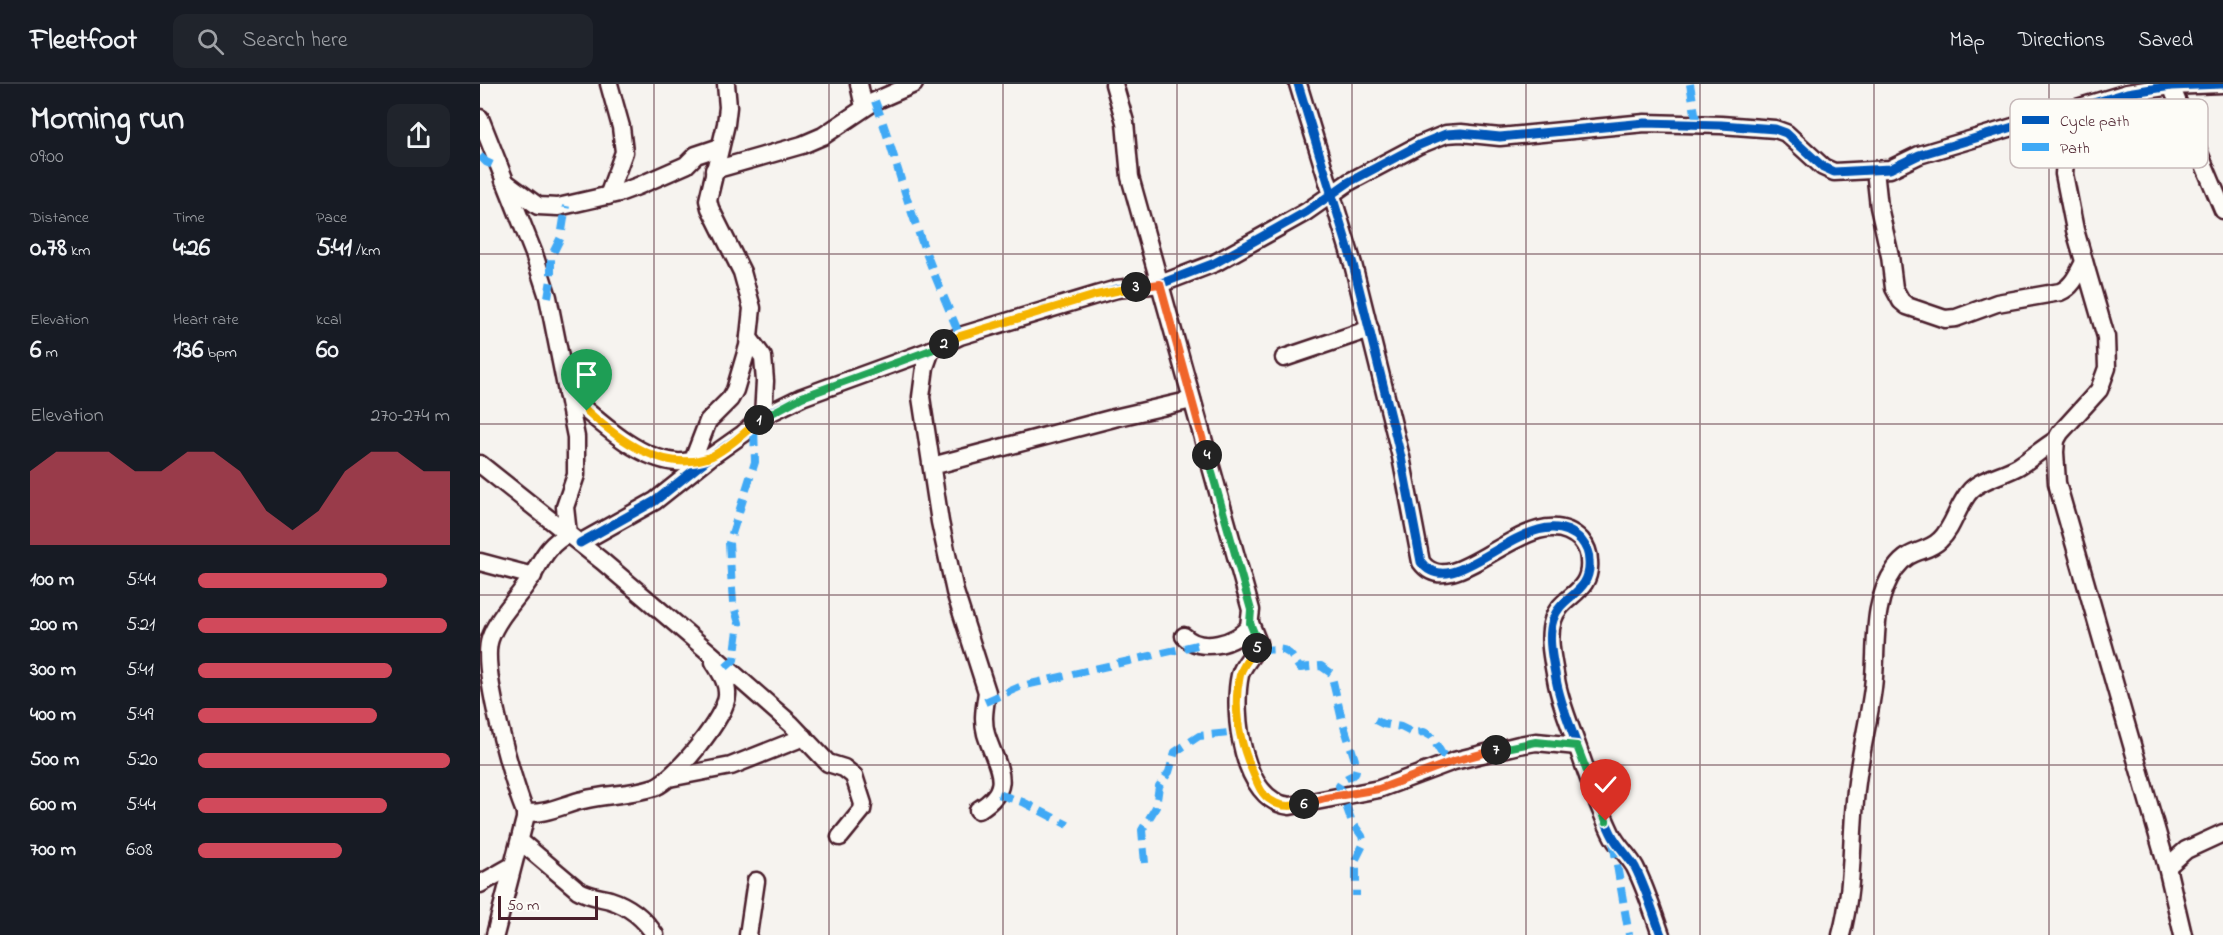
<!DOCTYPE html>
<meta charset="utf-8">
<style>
:root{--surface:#171b24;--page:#20242c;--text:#f1f3f6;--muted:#9ea1a6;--line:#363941;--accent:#d1495b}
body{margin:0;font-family:"Indie Flower",sans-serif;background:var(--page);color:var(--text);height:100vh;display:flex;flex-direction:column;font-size:22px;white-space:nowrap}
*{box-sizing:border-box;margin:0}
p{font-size:20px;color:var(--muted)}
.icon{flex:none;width:33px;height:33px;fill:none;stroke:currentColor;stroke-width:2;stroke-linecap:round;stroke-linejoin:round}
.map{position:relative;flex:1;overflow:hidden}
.drawer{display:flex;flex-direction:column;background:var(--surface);width:480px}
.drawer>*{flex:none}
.scale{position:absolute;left:18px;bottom:15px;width:100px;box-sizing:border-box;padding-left:6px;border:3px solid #4a1f2b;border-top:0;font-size:16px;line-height:21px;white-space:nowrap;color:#4a1f2b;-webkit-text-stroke:4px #fdfcf7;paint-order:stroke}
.pin{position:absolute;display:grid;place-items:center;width:51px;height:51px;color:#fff;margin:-62px -26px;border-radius:50% 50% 50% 0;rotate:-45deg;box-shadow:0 0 6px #0007}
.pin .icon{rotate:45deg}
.km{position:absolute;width:30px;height:30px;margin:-15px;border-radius:50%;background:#222;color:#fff;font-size:16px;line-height:30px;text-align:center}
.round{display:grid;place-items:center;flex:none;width:63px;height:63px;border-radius:12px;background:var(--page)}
.head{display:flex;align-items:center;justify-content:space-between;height:102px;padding:0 30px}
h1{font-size:33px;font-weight:800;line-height:45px}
.stats{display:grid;grid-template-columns:repeat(3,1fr);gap:9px;height:102px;padding:6px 30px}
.stats div{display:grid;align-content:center}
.stats b{font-size:26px;font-weight:800}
.stats small{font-size:16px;font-weight:400}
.stats p{font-size:16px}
.chart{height:168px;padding:12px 30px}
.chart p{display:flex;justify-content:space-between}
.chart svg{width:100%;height:108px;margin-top:6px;fill:var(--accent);opacity:.7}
ul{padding:0 30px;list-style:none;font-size:20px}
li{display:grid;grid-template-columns:96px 72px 1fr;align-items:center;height:45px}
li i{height:15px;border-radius:8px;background:var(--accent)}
header{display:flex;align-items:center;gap:36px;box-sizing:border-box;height:84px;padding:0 30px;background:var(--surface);border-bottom:2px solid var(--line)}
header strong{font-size:28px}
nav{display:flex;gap:33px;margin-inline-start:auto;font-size:21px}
.search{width:420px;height:54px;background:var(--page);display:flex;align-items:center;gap:15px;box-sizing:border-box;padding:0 21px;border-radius:12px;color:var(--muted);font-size:22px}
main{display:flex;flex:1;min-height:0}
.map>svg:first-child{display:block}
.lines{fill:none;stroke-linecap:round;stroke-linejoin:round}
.minor-casing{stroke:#4a1f2b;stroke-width:21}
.minor{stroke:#fdfcf7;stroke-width:16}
.quiet{stroke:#3fa9f5;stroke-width:8;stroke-dasharray:15 8;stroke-linecap:butt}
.cycleway-casing{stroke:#fdfcf7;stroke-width:13}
.cycleway{stroke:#0057b8;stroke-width:9}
.split-1-casing{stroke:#fff;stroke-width:12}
.split-2-casing{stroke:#fff;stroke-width:12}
.split-3-casing{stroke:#fff;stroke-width:12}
.split-4-casing{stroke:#fff;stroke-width:12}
.split-5-casing{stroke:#fff;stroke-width:12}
.split-6-casing{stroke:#fff;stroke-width:12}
.split-7-casing{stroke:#fff;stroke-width:12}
.split-8-casing{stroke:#fff;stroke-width:12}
.split-1{stroke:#f5b400;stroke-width:8}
.split-2{stroke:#22a559;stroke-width:8}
.split-3{stroke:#f5b400;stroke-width:8}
.split-4{stroke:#f0652b;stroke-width:8}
.split-5{stroke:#22a559;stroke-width:8}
.split-6{stroke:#f5b400;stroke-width:8}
.split-7{stroke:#f0652b;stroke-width:8}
.split-8{stroke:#22a559;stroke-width:8}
.grid{fill:none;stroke:#4a1f2b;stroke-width:1.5;stroke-opacity:0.55}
.key{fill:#fdfcf7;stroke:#c7baba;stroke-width:1.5}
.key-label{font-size:16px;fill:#4a1f2b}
</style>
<header>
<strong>Fleetfoot</strong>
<div class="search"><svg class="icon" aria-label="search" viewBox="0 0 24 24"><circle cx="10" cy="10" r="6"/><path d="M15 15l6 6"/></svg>Search here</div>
<nav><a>Map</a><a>Directions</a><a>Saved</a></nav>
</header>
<main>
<section class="drawer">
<div class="head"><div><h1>Morning run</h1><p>09:00</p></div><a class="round"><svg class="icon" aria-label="share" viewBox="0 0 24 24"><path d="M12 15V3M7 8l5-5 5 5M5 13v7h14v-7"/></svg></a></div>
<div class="stats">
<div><p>Distance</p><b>0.78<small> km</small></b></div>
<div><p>Time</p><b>4:26</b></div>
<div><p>Pace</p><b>5:41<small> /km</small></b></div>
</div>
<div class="stats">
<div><p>Elevation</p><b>6<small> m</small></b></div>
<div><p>Heart rate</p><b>136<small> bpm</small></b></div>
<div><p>kcal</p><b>60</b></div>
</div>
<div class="chart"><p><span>Elevation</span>270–274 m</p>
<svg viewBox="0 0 160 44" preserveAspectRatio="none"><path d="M0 44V14L10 6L20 6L30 6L40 14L50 14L60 6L70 6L80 14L90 30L100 38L110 30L120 14L130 6L140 6L150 14L160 14V44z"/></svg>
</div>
<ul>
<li><b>100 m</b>5:44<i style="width:75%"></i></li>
<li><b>200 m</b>5:21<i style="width:99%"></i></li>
<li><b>300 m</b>5:41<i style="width:77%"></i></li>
<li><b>400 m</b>5:49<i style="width:71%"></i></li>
<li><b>500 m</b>5:20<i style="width:100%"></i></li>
<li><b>600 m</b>5:44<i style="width:75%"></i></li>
<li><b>700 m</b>6:08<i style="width:57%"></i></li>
</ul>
</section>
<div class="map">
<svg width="1743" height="851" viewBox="0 0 1743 851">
<rect width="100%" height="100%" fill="#f6f3ef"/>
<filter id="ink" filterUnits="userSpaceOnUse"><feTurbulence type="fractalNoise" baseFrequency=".0167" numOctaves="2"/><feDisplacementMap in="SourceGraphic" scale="12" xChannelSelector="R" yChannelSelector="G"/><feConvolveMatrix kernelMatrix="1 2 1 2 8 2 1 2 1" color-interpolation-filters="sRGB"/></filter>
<g filter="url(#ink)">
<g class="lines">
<defs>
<g id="minor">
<polyline points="379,0 384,23"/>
<path d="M634,0L645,38L650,93L771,526L769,542C757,560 720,569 704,552"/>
<path d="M818,0L873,180L921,373L941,478C975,525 1053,407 1101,456C1106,462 1109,469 1109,477C1112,510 1080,511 1073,536C1067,554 1073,577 1076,595C1080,619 1090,641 1098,664C1108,693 1118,722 1131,749C1137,762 1148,771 1155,783C1166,805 1173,828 1181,851"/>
<polyline points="1691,2 1743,126"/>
<polyline points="1609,21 1585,76 1584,90 1595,146 1626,253 1627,284 1619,306 1580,349 1576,356 1575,368 1577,399 1687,783 1703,851"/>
<path d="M0,34L54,170L68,213L96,353V391L85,423L88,450C64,463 62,478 48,498C36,516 17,534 10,555C0,584 32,696 45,728V735L15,851"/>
<polyline points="234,86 322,61 343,52 395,17 434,0"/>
<path d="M1395,86L1399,123L1410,172L1414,204L1421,217L1427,222L1465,235L1476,234L1517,219L1580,208C1593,203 1598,189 1604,178"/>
<polyline points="24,97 58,122 78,123 139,109 158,102 206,81 216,71 240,63"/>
<polyline points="128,112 144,68 141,43 129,0"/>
<polyline points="269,254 283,273 285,297 283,332"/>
<path d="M451,266L445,283L441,313L460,438L475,508L507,608C505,623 502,635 506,650C516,683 537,703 498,726"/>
<polyline points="804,274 890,245"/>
<path d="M87,310C117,335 155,374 196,378C205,379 215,376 224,374"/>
<polyline points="213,376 228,337 250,315 255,306 268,262 272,224 262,188 230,124 228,116 246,40 248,23 246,0"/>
<polyline points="0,380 122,477 230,569 311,640 348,679 364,684 374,692 383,720 382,726 360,753"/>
<polyline points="452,382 634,334 712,316"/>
<polyline points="100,459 175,417 229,374 263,350 283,332 322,313 451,266 480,252 616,211 637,205 680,200 735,179 826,128 869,98 939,61 966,50 981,49 1020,53 1165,39 1241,41 1295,45 1306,49 1343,83 1354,88 1410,85 1439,71 1647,9 1691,2 1742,0"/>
<polyline points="0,478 53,492"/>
<path d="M770,539L778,559C775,571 764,578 760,591C752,628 762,718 810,722L899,705L974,677L1039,661L1056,658L1097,662"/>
<polyline points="189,694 251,682 324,653"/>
<path d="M45,728C62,732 85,720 103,716C126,710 151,711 175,703C195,695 246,633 247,611C248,599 240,588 234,578"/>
<path d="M40,757L98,806C108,812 118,813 130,816C149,822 164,834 175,851"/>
<polyline points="1687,783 1706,766 1743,749"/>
<polyline points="0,800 32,782"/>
<polyline points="268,851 276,797"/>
<path d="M1361,851C1375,801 1370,749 1377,698C1381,666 1389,635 1393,604C1398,563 1390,521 1415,485C1431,463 1446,470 1460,456C1474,443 1477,421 1491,406C1503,394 1524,391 1539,382C1552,374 1563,364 1576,356"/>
</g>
</defs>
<use href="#minor" class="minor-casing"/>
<use href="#minor" class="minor"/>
<g class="quiet">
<polyline points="1210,0 1217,41"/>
<path d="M395,17C410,56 420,96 434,135C447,175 464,213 480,252"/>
<polyline points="0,72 6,78 19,84"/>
<polyline points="68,213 71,196 71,173 81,153 86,122"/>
<path d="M778,563C787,569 799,562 807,568C813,571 815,579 820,584L841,582L851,589L862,636L877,682L875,690L863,696L859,702L872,738L882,752L884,759L876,775V812"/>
<polyline points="246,583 254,576 259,539 253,519 249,459 275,378 274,340"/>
<polyline points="505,618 542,602 717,561"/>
<polyline points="895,636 903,640 921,643 933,649 944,648 951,652 962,670 974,677"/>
<polyline points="518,710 543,718 588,741"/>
<polyline points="1133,758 1149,851"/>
<polyline points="665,779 662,746 676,723 679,702 689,688 695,668 719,652 759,648"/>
</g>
<defs>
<g id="cycleway">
<path d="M818,0L873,180L921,373L941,478C975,525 1053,407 1101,456C1106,462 1109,469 1109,477C1112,510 1080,511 1073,536C1067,554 1073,577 1076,595C1080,619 1090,641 1098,664C1108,693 1118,722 1131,749C1137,762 1148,771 1155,783C1166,805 1173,828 1181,851"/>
<polyline points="100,459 175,417 229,374 263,350 283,332 322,313 451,266 480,252 616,211 637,205 680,200 735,179 826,128 869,98 939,61 966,50 981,49 1020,53 1165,39 1241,41 1295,45 1306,49 1343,83 1354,88 1410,85 1439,71 1647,9 1691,2 1742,0"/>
</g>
</defs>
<use href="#cycleway" class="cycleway-casing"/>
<use href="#cycleway" class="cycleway"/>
</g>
</g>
<g class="lines" filter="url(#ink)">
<defs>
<path id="split-1" d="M107,327C139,356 182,388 227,374C241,370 268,346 279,336"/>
<polyline id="split-2" points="279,336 322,313 451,266 464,260"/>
<polyline id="split-3" points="464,260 480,252 616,211 656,203"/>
<polyline id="split-4" points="656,203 680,200 727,371"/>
<polyline id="split-5" points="727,371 771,526 770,539 778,559 777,564"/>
<path id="split-6" d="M777,564C770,573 763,580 760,591C752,625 760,660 774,691C778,701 782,712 792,717C802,724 813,722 824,720"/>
<polyline id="split-7" points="824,720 845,714 899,705 974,677 1016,666"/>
<polyline id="split-8" points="1016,666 1056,658 1097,662 1126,737"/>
</defs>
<use href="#split-1" class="split-1-casing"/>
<use href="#split-2" class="split-2-casing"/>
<use href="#split-3" class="split-3-casing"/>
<use href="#split-4" class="split-4-casing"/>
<use href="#split-5" class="split-5-casing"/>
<use href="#split-6" class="split-6-casing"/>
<use href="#split-7" class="split-7-casing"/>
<use href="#split-8" class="split-8-casing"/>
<use href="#split-1" class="split-1"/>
<use href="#split-2" class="split-2"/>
<use href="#split-3" class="split-3"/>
<use href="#split-4" class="split-4"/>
<use href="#split-5" class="split-5"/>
<use href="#split-6" class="split-6"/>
<use href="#split-7" class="split-7"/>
<use href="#split-8" class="split-8"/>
</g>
<path class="grid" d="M174,0V851M349,0V851M523,0V851M697,0V851M872,0V851M1046,0V851M1220,0V851M1394,0V851M1569,0V851M0,170H1743M0,340H1743M0,511H1743M0,681H1743"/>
<rect x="1530" y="15" width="198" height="69" rx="9" class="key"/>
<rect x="1542" y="32" width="27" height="8" fill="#0057b8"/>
<rect x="1542" y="59" width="27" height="8" fill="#3fa9f5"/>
<g class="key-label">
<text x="1580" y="42">Cycle path</text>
<text x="1580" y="69">Path</text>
</g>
</svg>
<div class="scale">50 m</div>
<div class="pin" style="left:107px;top:327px;background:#1e9e55"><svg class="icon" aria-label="arrive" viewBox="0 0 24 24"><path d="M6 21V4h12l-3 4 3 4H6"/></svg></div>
<div class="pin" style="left:1126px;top:737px;background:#d93025"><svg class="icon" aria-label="check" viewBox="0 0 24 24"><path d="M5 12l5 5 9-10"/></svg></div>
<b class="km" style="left:279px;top:336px">1</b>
<b class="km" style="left:464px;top:260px">2</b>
<b class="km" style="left:656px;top:203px">3</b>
<b class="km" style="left:727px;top:371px">4</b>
<b class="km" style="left:777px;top:564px">5</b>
<b class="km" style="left:824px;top:720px">6</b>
<b class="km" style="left:1016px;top:666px">7</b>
</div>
</main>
